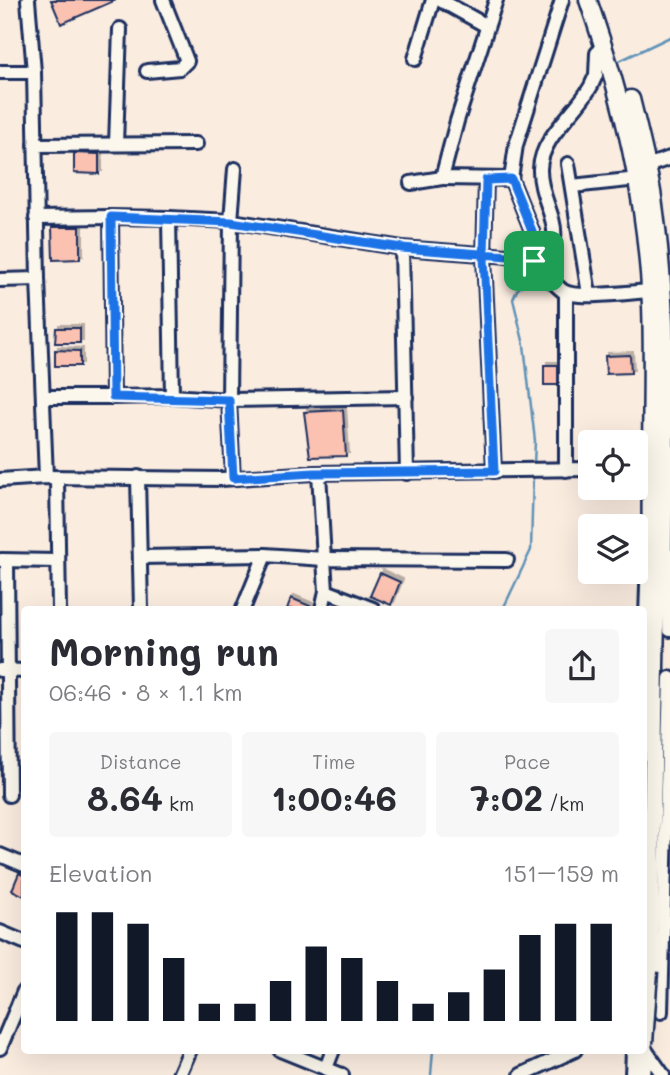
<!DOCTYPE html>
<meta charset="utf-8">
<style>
:root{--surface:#fff;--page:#f7f7f7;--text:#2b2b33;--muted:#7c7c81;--accent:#111827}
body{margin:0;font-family:Mali,sans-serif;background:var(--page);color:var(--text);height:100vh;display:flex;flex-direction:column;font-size:26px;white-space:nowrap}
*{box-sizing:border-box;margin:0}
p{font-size:23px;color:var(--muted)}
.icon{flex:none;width:38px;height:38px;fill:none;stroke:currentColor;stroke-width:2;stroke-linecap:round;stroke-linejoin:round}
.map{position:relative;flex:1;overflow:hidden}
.panel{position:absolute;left:21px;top:606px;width:626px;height:448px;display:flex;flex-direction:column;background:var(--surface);border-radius:7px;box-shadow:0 7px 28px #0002}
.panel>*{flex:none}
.buttons{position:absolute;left:578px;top:430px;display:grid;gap:14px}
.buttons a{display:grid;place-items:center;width:70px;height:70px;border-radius:7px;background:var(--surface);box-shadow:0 7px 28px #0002;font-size:35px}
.pin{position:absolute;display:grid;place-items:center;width:60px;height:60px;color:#fff;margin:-30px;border-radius:14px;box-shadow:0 4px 10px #0006}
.round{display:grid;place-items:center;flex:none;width:74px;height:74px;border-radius:7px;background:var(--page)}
.headline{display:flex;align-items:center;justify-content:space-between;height:119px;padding:0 28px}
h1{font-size:38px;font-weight:800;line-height:52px}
.stats{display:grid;grid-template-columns:repeat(3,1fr);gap:10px;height:119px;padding:7px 28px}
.stats div{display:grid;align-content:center;border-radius:7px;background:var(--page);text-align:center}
.stats b{font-size:35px;font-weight:800}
.stats small{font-size:19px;font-weight:400}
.stats p{font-size:19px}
.chart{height:196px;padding:14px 28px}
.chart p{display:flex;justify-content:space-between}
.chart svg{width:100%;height:126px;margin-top:7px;stroke:var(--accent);stroke-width:6}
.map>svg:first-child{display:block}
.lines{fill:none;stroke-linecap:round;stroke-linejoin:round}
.stream{stroke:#6193b7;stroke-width:2.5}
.building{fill:#fbc2b2;stroke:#1b2f5e;stroke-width:2;filter:url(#shadow)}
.minor-casing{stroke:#1b2f5e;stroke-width:18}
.major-casing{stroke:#1b2f5e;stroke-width:21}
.minor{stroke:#fbf7ec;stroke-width:12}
.major{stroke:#fbf7ec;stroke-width:16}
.major-bridge-casing{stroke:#1b2f5e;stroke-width:21;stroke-linecap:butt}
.major-bridge{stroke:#fbf7ec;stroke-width:16}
.route-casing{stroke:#fff;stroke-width:14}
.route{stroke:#1a73e8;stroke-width:9}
</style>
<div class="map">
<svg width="670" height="1075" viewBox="0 0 670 1075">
<defs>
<filter id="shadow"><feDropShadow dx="3" dy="-3" stdDeviation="0" flood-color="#0004"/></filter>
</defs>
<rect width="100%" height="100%" fill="#fbece0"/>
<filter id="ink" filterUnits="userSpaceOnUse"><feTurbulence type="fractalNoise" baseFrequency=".0143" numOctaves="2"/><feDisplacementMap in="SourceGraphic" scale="14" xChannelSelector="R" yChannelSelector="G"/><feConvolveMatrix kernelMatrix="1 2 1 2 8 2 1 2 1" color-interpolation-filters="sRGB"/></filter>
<g filter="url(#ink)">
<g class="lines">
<g class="stream">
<polyline points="613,64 670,37"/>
<polyline points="534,465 535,441 524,345 513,299 517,290 538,269"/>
<polyline points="503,609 531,550 533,475"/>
<polyline points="431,1075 433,1050"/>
</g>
</g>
<g class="building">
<polygon points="51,0 116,0 61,24"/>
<polygon points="74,153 99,154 99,174 74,173"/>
<polygon points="52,227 80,227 80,259 53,260"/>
<polygon points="56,328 80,328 80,343 55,343"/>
<polygon points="55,350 80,351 80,366 55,366"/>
<polygon points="630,355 631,373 606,374 605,356"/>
<rect x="544" y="365" width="14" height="20"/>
<polygon points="343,410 346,456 310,457 304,412"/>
<polygon points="636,435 635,443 604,443 605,437"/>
<polygon points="380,573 400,582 391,605 370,596"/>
<polygon points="291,598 310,606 309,609 287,609"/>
<polygon points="19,873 24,876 24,896 12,890"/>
</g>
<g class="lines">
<defs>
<g id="minor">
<polyline points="440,0 487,26"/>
<polyline points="496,0 457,121 442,178 511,179 516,145 562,0"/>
<polyline points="415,59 433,0"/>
<polyline points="147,71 180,68 187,61 163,0"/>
<polyline points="0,72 34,72 28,0"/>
<polyline points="116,144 120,29"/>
<polyline points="35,145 196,144"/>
<polyline points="568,164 589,294"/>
<polyline points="647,166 670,158"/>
<polyline points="235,169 231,221 169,218 172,396 229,400 406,397"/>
<polyline points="511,179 532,231 534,261"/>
<polyline points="486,180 484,257 494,471"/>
<polyline points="411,183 442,178"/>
<polyline points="572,186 638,179"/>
<polyline points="36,218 111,217"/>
<polyline points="169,218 111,217 113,397 172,396"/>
<polyline points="402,248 407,473"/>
<path d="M538,264C574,234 539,206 540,169C541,137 576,113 591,86L596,75L597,53L604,47"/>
<polyline points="38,279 46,477"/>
<polyline points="0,280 38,279 34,72"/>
<polyline points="44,397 113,397"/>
<polyline points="635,468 659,469"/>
<polyline points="566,470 566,293"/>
<polyline points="138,477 141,609"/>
<path d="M233,478L229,400L231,221L402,248L521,257C542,263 547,279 563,291C576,300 632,292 650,291"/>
<polyline points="57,479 59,609"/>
<polyline points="0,480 46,477 222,479 314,473 590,469"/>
<polyline points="140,557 265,555 324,559 319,473"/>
<polyline points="1,560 57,561"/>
<polyline points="7,561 9,795"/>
<polyline points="326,591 373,609"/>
<polyline points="243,609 265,555"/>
<polyline points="322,609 326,591 324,559 507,560"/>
<polyline points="0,670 24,671"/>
<polyline points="644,681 648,554 652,548 663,549 668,555 670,630"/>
<polyline points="0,855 24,865"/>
<polyline points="0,932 24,942"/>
<polyline points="661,1012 670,678"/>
<polyline points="0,1048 24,991"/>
<polyline points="644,1048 663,1075"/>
<polyline points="280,1050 342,1075"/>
<polyline points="326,1068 333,1050"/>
<polyline points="179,1075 190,1050"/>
<polyline points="521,1075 575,1050"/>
<polyline points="632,1075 633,1050"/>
</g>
<g id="major">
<path d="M588,0C624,104 646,195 651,305C653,360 651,416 651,470C651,502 648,535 657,565L649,971"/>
<path d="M631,99C639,132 648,165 653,198C670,315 666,431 663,549L657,565"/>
<polyline points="642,1075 644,1050"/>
</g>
</defs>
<use href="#minor" class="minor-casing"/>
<use href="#major" class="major-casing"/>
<use href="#minor" class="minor"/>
<use href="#major" class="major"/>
<defs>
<polyline id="major-bridge" points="644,1043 649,971"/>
</defs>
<use href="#major-bridge" class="major-bridge-casing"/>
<use href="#major-bridge" class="major-bridge"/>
</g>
</g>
<g class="lines" filter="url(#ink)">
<defs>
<polyline id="route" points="534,261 521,257 402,248 231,222 111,217 113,397 229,400 233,478 314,473 494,471 484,257 486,180 511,179 532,231 534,261"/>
</defs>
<use href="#route" class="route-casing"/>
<use href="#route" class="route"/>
</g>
</svg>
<div class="buttons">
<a><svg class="icon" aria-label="locate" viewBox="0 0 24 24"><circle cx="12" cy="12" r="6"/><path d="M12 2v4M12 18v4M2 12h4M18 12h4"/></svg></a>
<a><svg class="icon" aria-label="layers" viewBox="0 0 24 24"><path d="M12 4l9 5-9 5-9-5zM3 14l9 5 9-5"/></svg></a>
</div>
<div class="pin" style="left:534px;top:261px;background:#1e9e55"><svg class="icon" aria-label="arrive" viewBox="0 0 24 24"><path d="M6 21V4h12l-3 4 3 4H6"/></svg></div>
<section class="panel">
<div class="headline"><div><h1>Morning run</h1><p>06:46 · 8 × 1.1 km</p></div><a class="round"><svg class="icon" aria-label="share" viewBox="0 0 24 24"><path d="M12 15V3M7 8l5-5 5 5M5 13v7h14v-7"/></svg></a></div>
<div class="stats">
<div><p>Distance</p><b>8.64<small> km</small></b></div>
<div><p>Time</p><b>1:00:46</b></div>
<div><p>Pace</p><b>7:02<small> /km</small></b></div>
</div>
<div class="chart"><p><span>Elevation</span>151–159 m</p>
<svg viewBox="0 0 160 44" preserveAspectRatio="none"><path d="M5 44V6M15 44V6M25 44V10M35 44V22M45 44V38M55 44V38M65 44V30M75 44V18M85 44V22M95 44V30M105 44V38M115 44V34M125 44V26M135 44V14M145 44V10M155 44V10"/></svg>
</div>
</section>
</div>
